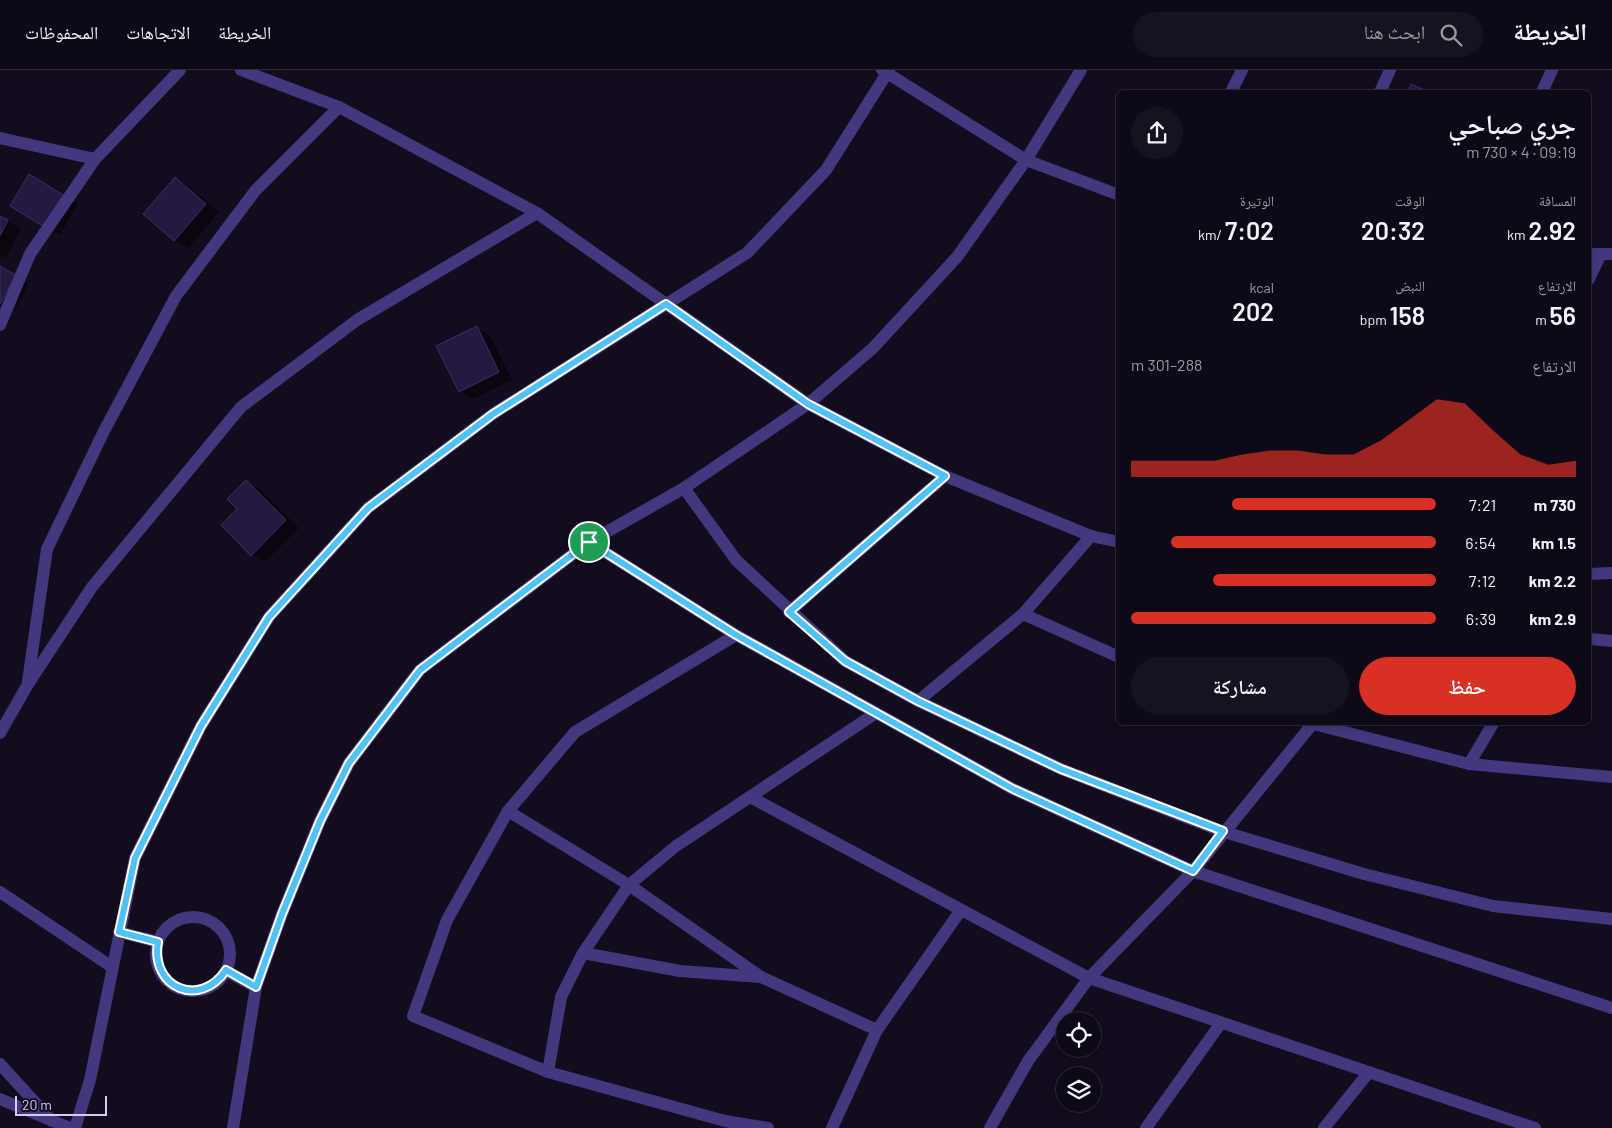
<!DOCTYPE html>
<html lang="ar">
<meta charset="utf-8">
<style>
:root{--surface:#0e0916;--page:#17121f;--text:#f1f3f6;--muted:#9b9aa1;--line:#2e2a35;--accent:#d93025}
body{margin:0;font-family:Barlow,"Noto Naskh Arabic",sans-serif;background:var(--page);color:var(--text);direction:rtl;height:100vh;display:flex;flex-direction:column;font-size:19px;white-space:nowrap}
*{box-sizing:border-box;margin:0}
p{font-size:16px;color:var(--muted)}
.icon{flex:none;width:28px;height:28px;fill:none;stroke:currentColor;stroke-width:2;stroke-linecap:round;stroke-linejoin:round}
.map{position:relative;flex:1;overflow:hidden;direction:ltr}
.sheet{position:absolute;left:1116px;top:20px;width:475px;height:635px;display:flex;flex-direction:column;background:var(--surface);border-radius:8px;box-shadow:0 2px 8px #0003,0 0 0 1px var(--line);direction:rtl}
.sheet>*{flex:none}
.buttons{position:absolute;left:1056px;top:942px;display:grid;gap:10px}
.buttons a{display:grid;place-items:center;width:45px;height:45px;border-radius:50%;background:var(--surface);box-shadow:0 2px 8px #0003,0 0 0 1px var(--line);font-size:25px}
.scale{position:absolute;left:15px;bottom:12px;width:92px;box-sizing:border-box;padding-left:5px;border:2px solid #d7cbfe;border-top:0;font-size:14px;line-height:18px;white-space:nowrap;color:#d7cbfe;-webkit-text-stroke:4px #120c1e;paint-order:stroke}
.pin{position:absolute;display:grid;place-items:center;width:42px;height:42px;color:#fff;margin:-21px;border:2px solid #fff;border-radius:50%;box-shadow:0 1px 5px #0007}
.round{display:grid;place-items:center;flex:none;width:52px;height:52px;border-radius:26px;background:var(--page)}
.overview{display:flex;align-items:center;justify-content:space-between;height:85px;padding:0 15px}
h1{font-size:28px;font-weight:600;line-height:38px}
.metrics{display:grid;grid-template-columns:repeat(3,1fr);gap:8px;height:85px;padding:5px 15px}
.metrics div{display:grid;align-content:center}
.metrics b{font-size:25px;font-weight:600}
.metrics small{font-size:14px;font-weight:400}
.metrics p{font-size:14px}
.chart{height:140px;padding:10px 15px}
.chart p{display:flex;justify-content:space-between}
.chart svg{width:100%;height:90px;margin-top:5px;fill:var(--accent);opacity:.7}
.action{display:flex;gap:10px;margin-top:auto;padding:10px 15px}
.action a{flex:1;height:58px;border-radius:30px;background:var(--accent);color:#fff;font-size:20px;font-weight:600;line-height:58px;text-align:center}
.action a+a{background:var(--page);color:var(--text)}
ul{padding:0 15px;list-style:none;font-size:16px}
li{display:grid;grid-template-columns:80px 60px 1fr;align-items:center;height:38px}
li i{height:12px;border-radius:6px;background:var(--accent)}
header{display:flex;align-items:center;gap:30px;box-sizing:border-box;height:70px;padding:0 25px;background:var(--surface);border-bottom:1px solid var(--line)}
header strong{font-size:24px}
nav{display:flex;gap:28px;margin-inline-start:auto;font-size:18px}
.search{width:350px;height:45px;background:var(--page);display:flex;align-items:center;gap:12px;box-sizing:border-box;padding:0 18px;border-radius:28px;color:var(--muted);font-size:19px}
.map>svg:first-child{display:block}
.shadow{fill:#0007}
.building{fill:#25193f;stroke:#3f2b6a}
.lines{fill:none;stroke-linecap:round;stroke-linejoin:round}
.street{stroke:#43387d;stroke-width:12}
.route-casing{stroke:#fff;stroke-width:10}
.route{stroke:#4fc3f7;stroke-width:6}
</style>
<header>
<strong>الخريطة</strong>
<div class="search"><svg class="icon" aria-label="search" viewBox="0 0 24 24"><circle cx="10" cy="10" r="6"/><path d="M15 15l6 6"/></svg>ابحث هنا</div>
<nav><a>الخريطة</a><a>الاتجاهات</a><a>المحفوظات</a></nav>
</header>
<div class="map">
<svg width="1612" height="1058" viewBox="0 0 1612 1058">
<rect width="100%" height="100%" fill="#120c1e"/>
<g class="shadow">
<polygon points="30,106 78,134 60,165 12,136"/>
<polygon points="176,108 189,116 219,142 188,178 175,170 145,144"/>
<polygon points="0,147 21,159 6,188 0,185"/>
<polygon points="0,198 29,213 15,240 0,232"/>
<polygon points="477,258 490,265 512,310 473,329 460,321"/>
<polygon points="246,412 259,419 299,458 265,492 252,485"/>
</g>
<g class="building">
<polygon points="1411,14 1429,22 1407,22"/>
<polygon points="29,104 65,126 46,158 10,136"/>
<polygon points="175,107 206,134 174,171 143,144"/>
<polygon points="0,146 8,150 0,166"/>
<polygon points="0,196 16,205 1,233 0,233"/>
<polygon points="477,256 499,302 459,322 436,276"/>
<polygon points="246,410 286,450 251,486 221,455 237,439 227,429"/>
</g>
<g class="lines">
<g class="street">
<polyline points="241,0 339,37 537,143 808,334 945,406 1091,466 1119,472"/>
<polyline points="882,0 1026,90 1119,125"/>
<polyline points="1231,22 1242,0"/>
<polyline points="1380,22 1390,0"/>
<polyline points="1542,22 1552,0"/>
<polyline points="0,68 95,89"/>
<polyline points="1589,184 1612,184"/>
<polyline points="1589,209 1601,184"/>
<polyline points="0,255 30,184 95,89 180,0"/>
<polyline points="684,418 736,490 845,591 918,631 1061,699 1221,761 1364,804 1493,836 1612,849"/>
<polyline points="589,472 736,565 1013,719 1193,801 1612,938"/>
<polyline points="1589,504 1612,503"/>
<polyline points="789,542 945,406"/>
<polyline points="1023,544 1119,587"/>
<polyline points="736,565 575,662 508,741 447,850 413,946 548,1002 725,1051 768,1058"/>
<polyline points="1589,569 1612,571"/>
<polyline points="28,611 47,479 104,361 176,226 255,121 339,37"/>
<polyline points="918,631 1023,544 1091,466"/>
<polyline points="1306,652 1469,694 1612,707"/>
<polyline points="0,663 28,614 92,517 241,337 357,250 537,143"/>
<polyline points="1469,694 1494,652"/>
<polyline points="750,727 1089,908 1535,1058"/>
<polyline points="508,741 629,815 761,907 877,960"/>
<polyline points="0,822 112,897"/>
<circle cx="193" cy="884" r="37"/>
<polyline points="119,862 158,872"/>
<polyline points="583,883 680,901 761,907"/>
<polyline points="226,901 256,917"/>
<polyline points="0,994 52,1051"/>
<polyline points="548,1002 561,927 583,883 629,815 676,776 876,643"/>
<polyline points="0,1029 70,1058"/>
<polyline points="75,1058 90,1010 135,788 201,656 269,547 368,438 493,344 747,183 826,100 889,0"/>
<polyline points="233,1058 256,917 282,844 320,751 349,693 420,600 589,472 684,418 808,334 873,278 957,187 1026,90 1081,0"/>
<polyline points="832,1058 877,960 961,840"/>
<polyline points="990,1058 1028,991 1089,908 1193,801 1314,652"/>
<polyline points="1146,1058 1221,953"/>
<polyline points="1324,1058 1369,1002"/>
</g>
</g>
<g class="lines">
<defs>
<path id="route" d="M666,234L808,334L945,406L789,542L845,591L918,631L1061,699L1223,761L1193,801L1013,719L736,565L589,472L420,600L349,693L320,751L282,844L256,917L226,900C200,939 150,918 158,872L119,862L135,788L201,656L269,547L368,438L493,344Z"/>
</defs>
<use href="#route" class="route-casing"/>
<use href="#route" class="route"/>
</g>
</svg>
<div class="buttons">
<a><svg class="icon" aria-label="locate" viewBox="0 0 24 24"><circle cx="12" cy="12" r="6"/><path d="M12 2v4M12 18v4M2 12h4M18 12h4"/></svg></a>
<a><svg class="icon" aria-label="layers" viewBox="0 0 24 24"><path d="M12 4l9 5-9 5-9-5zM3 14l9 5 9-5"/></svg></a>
</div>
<div class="scale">20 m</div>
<div class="pin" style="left:589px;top:472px;background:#1e9e55"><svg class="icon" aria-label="arrive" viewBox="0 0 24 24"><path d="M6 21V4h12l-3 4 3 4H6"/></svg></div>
<section class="sheet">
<div class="overview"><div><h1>جري صباحي</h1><p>09:19 · 4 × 730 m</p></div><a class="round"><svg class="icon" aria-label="share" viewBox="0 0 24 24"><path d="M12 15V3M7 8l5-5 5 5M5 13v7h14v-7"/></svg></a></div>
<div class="metrics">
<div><p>المسافة</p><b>2.92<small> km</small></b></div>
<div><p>الوقت</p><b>20:32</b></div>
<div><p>الوتيرة</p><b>7:02<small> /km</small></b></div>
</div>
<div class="metrics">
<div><p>الارتفاع</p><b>56<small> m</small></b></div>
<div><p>النبض</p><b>158<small> bpm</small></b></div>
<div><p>kcal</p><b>202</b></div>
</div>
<div class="chart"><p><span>الارتفاع</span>288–301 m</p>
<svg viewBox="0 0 160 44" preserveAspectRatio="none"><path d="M0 44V36L10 36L20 36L30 36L40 33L50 31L60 31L70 33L80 33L90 26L100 16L110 6L120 8L130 21L140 33L150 38L160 36V44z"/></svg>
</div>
<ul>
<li><b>730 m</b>7:21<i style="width:67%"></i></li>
<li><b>1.5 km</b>6:54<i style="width:87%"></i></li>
<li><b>2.2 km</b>7:12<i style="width:73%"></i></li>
<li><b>2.9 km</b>6:39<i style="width:100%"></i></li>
</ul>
<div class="action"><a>حفظ</a><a>مشاركة</a></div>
</section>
</div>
